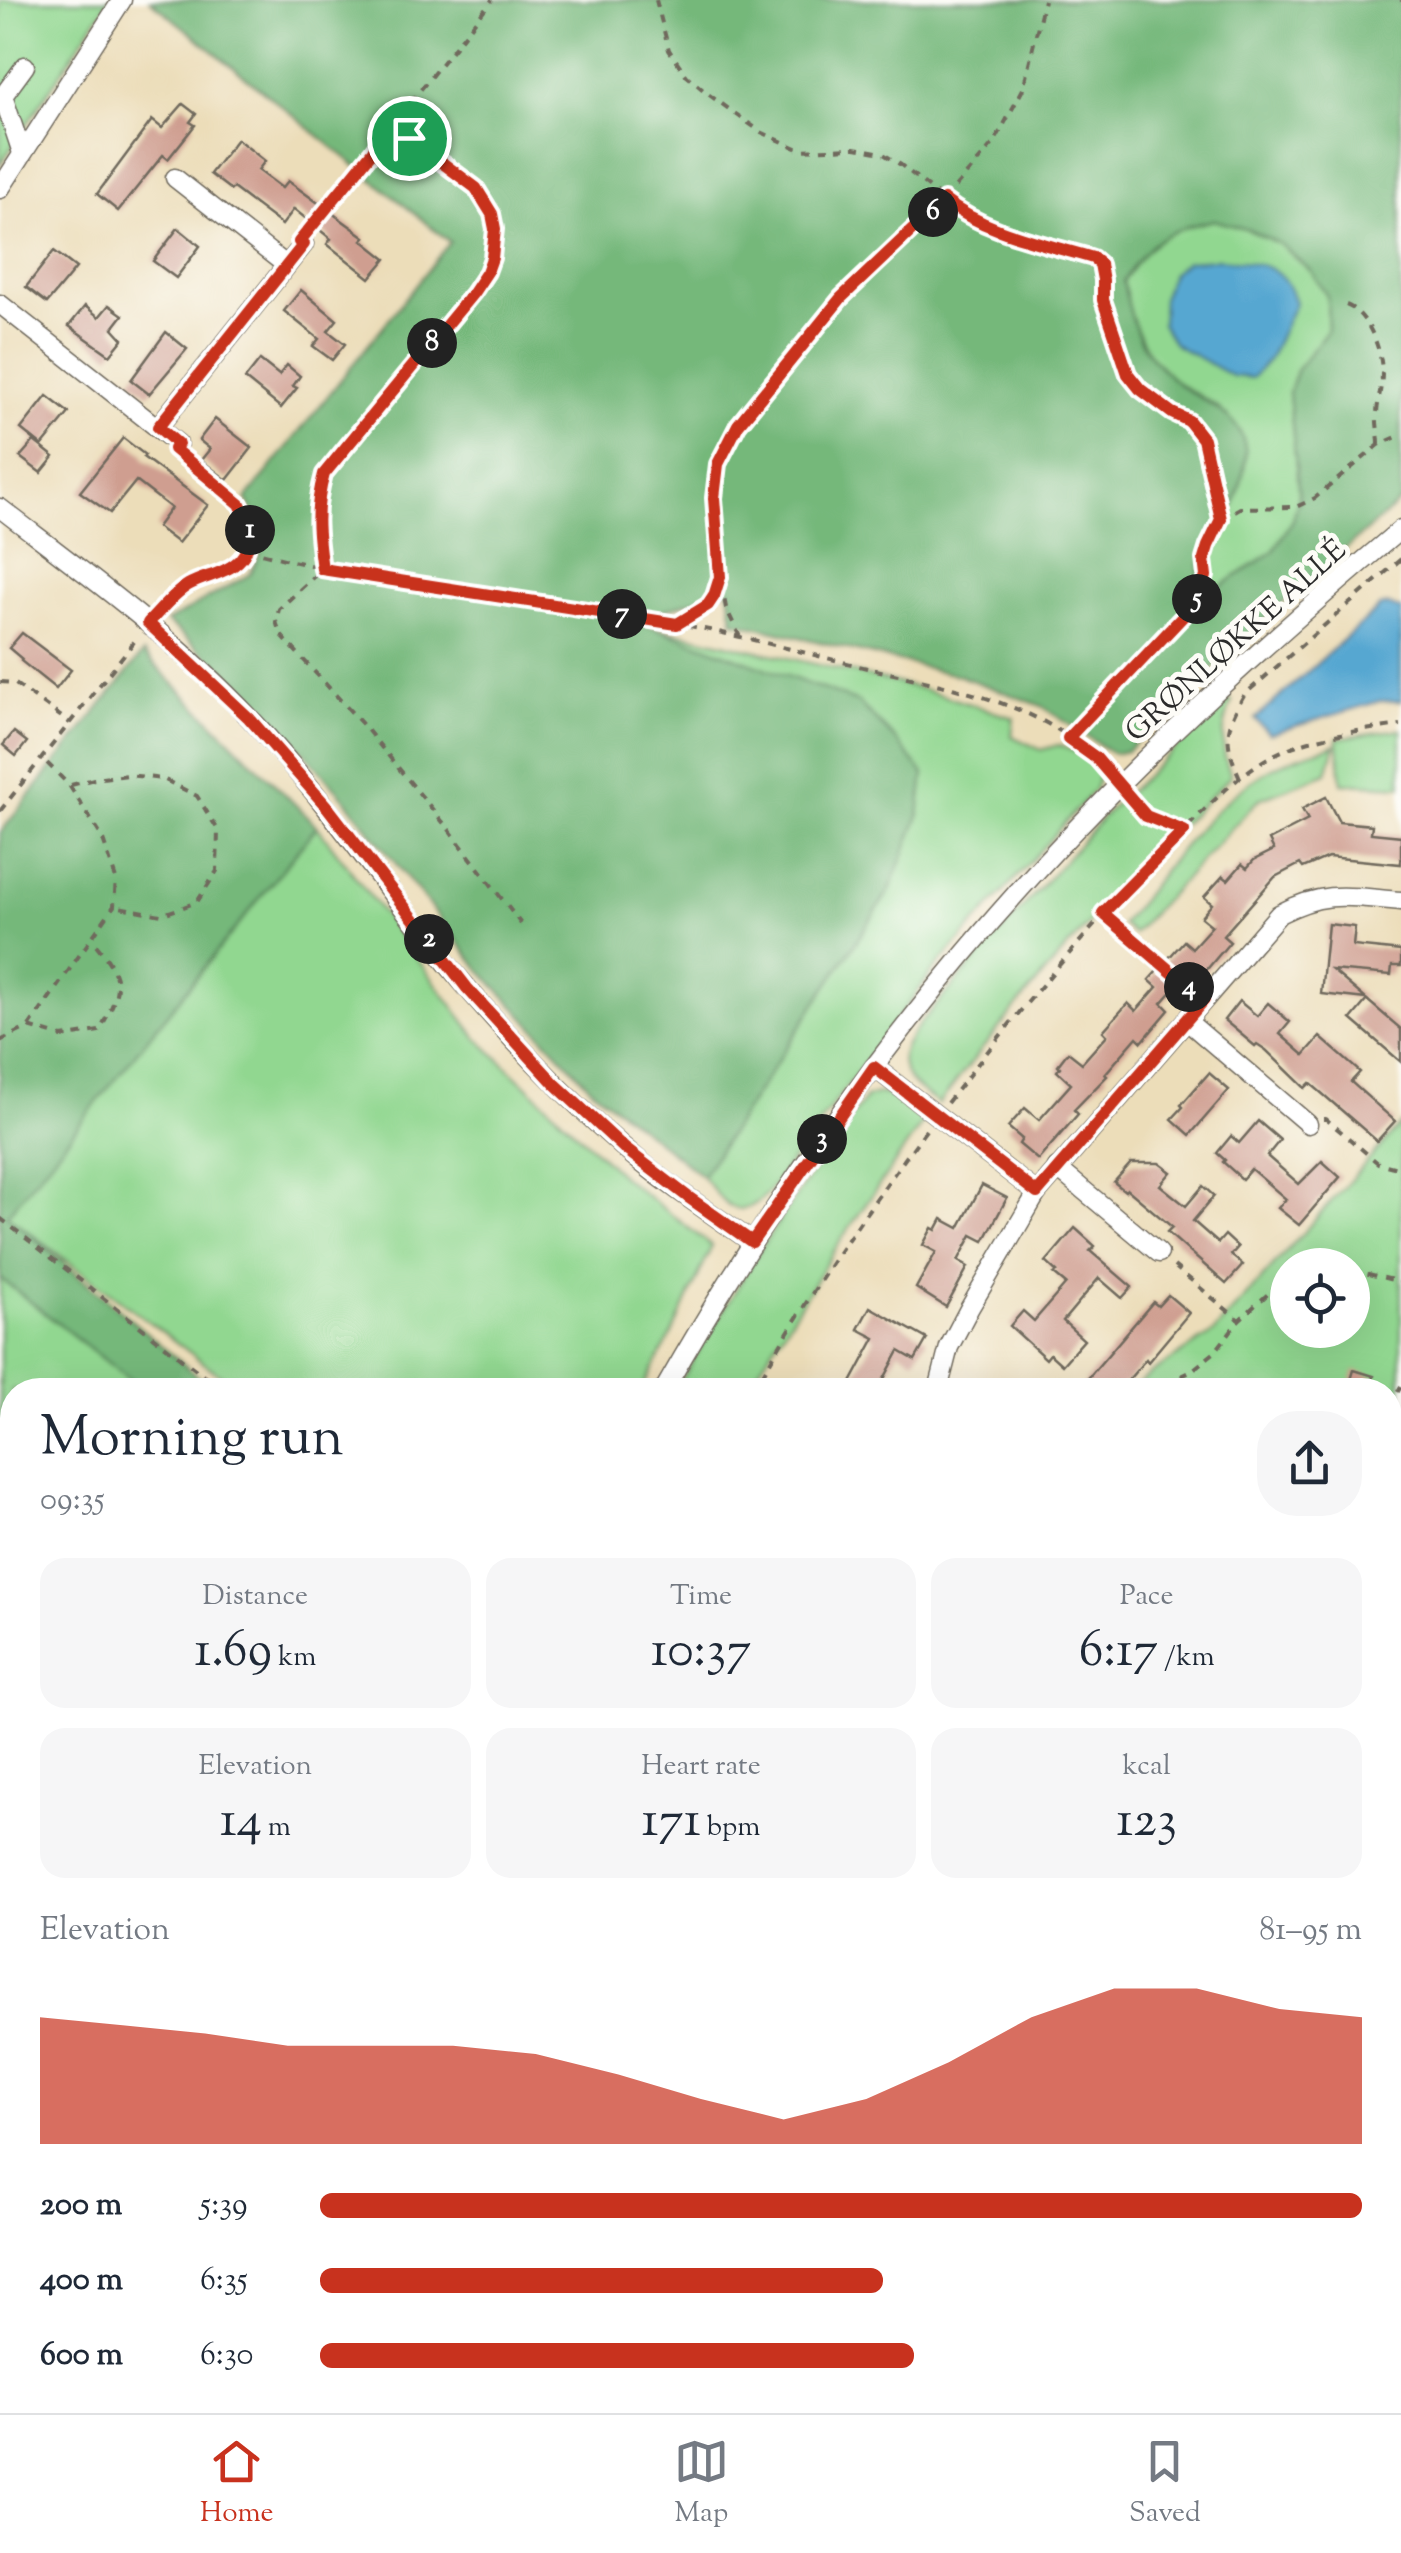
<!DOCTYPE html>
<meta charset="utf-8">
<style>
:root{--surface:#fff;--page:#f6f6f7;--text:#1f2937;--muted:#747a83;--line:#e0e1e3;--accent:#c8321e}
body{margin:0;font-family:"Sorts Mill Goudy",serif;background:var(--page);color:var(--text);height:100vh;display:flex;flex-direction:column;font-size:38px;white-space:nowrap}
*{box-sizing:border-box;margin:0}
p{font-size:32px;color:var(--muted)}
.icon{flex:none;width:55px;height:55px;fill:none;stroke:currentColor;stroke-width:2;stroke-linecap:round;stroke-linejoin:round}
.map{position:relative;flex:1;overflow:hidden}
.details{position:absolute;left:0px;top:1378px;width:1402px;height:1038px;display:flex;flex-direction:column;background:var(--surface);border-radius:40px 40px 0 0;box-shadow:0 10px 40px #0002}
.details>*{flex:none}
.fabs{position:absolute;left:1270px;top:1248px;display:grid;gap:20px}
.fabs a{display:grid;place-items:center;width:100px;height:100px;border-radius:50%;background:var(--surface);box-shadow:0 10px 40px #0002;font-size:50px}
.pin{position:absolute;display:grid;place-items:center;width:85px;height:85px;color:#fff;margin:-42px;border:5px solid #fff;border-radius:50%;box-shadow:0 2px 10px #0007}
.km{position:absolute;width:50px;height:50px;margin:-25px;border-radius:50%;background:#222;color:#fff;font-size:28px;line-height:50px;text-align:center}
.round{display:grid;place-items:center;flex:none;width:105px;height:105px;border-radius:40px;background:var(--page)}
.head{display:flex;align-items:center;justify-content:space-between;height:170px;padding:0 40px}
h1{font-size:55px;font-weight:600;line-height:75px}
.metrics{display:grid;grid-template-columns:repeat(3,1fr);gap:15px;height:170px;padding:10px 40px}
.metrics div{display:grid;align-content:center;border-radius:25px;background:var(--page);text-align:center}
.metrics b{font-size:50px;font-weight:600}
.metrics small{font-size:28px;font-weight:400}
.metrics p{font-size:28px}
.chart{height:280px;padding:20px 40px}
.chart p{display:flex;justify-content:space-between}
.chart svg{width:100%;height:180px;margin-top:10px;fill:var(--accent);opacity:.7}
ul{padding:0 40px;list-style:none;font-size:32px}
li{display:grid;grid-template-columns:160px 120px 1fr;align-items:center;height:75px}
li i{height:25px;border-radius:12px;background:var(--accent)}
.tabs{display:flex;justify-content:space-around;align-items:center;height:140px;border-top:2px solid var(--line);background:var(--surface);font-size:28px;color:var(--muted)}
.tabs a{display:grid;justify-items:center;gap:5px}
.tabs .active{color:var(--accent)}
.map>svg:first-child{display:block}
.green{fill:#91d790;stroke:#5e815e;stroke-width:2.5;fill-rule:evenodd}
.forest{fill:#74b87a;stroke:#507252;stroke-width:2.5;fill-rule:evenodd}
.water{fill:#56a7d1;stroke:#40697e;stroke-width:2.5}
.building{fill:#cf9e90}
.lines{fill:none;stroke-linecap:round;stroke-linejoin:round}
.minor-casing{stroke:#6f695d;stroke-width:21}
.path{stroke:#6f695d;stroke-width:4;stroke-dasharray:8 8;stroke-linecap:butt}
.minor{stroke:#fff;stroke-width:18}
.route-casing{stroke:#fff;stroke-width:20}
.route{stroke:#c8321e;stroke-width:12}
.labels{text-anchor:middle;stroke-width:10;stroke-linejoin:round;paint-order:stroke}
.street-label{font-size:30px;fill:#2b2b2b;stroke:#fdfcf7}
</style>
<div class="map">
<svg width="1401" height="2413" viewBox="0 0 1401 2413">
<rect width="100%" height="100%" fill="#fdfcf7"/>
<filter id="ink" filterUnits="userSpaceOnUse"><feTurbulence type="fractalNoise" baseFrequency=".01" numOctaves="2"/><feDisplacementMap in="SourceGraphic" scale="20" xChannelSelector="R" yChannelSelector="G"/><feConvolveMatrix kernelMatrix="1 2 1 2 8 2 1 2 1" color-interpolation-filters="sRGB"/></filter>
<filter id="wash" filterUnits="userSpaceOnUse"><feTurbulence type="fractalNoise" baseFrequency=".0048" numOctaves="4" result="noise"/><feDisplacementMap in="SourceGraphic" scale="40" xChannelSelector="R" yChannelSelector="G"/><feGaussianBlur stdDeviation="2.25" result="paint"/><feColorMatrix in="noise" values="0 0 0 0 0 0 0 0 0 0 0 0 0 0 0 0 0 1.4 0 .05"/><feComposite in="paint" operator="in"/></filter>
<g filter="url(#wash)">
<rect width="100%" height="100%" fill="#ecddb9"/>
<g class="green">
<polygon points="0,0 109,0 0,165"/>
<path d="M1214,220L1249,230L1280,244L1311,271L1327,296L1328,330L1296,371L1289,393L1299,497L1293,520L1273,552L1215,590L1208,588L1201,580C1199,553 1216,539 1228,516C1241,495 1243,472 1245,447L1218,407L1176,382L1149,354L1131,318L1123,281C1153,238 1164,231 1214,220Z"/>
<path d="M649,626L919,688L1014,718L1012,736L1041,750L1058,745L1082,754L1101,771L1094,790L933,971L769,1191C739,1226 724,1204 702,1176L890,890L858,702Z"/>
<path d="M1228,699L1232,701C1221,729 1220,748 1231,776C1126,878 1028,987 939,1104C920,1091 893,1074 905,1047C909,1037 917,1028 923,1020L1109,810Z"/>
<polygon points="1401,729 1401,786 1342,783 1337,738"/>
<path d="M1335,745L1327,773L1259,799L1133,934L1122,924C1164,872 1210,802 1269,770C1290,758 1312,752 1335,745Z"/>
<polygon points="317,826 477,1038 625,1179 712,1246 672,1334 641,1390 240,1390 6,1215"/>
<polygon points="880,1093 897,1097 926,1118 843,1237 746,1390 675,1390 764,1243 845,1124 867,1097"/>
<path d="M1401,1124V1499L1390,1513V1390H1132L1149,1375L1213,1333ZM1288,1265H1352V1330H1288Z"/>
<polygon points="0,1278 143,1390 12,1390 12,1638 0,1654"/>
<polygon points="39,2403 39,2402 122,2403 114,2413 32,2413"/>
<polygon points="1148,2403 1179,2413 867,2413 852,2403"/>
</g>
<g class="forest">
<path d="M150,0H1401V501L1264,619L1127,751L1113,754L1042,706L960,676L733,621L729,589L634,620L858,702L895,739L924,774L919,816L890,890L702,1176L592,1089L480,970L345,799L257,699L167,622L250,574L268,537L246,499L450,242ZM1214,220L1249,230L1280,244L1311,271L1327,296L1328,330L1296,371L1289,393L1299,497L1293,520L1273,552L1215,590C1177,577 1220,533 1230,514C1237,500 1248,464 1245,447C1240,412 1197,400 1175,381C1166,373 1155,362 1148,353C1134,331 1128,306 1123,281C1152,238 1164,231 1214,220Z"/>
<polygon points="143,653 317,826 7,1215 214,1390 143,1390 0,1278 0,833"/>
<polygon points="0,2302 12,2312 12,2394 0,2409"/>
</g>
<g class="water">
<path d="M1219,259C1258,265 1282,260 1295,303L1269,359L1252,378L1232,376L1174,344L1162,324L1163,296L1172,273L1187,261Z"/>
<polygon points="1389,605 1401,610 1401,701 1380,701 1269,734 1255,719 1380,607"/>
</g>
<g id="blocks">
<g class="building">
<polygon points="183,104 196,114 190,122 195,125 168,159 163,155 118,211 97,194 152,120 162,128"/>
<polygon points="237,139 265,161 258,170 282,188 288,181 365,237 362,240 386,259 370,278 327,244 331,239 294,209 282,225 233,188 231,190 210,174"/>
<polygon points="178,228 200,246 176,278 153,261"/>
<polygon points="54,251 76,268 47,303 26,287"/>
<polygon points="301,290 337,320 328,331 345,344 332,360 313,346 319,339 284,311"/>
<polygon points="109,305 123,315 113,328 123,339 110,355 69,326 85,306 99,317"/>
<polygon points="166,332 187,349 149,394 131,380"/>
<polygon points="260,360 279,375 287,365 300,376 293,386 297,388 281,408 245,379"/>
<polygon points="47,396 69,413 42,446 21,429"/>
<polygon points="215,419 252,448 227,480 201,460 210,449 199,440"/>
<polygon points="123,438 145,455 143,457 208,505 178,543 157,527 171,508 136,481 110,513 80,492"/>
<polygon points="34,441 54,457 41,473 20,457"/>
<polygon points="22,633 71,670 56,689 21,661 22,659 9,648"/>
<polygon points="14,732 27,742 16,756 3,745"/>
<polygon points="1326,797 1339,822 1372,825 1371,833 1401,836 1401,864 1328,857 1303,868 1300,864 1275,877 1223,936 1230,942 1198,980 1189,972 1162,1003 1169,1010 1142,1042 1137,1037 1105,1074 1107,1076 1074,1110 1078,1114 1038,1160 1019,1144 1022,1139 1008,1127 1025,1108 1039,1120 1071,1084 1057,1071 1060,1067 1058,1065 1068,1052 1082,1063 1107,1035 1103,1031 1128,1003 1136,1011 1157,987 1149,980 1184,941 1192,948 1212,926 1201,917 1212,904 1204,897 1223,876 1228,880 1242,864 1247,868 1254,860 1274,850 1269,840 1308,820 1302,809"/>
<polygon points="1328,924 1355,927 1353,946 1401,951 1401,966 1392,966 1391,975 1332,970 1366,999 1321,994"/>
<polygon points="1367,1000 1401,1029 1401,1062 1351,1019"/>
<polygon points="1239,1001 1257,1016 1268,1003 1290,1022 1280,1034 1304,1055 1320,1037 1360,1072 1351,1082 1395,1121 1377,1141 1310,1083 1305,1088 1266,1050 1257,1044 1255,1046 1224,1020"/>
<polygon points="1209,1073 1229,1090 1190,1135 1172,1119 1183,1107 1181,1105"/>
<polygon points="1258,1121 1280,1140 1267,1156 1299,1184 1322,1161 1340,1177 1299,1225 1278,1208 1286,1199 1251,1169 1242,1179 1223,1162 1225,1160 1217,1153 1231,1136 1239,1143"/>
<polygon points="1131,1163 1159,1163 1171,1172 1160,1185 1186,1206 1203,1186 1214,1196 1193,1221 1218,1243 1225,1235 1238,1247 1231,1255 1243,1265 1226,1284 1167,1232 1172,1227 1127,1189 1125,1191 1114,1182"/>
<polygon points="982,1185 1007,1198 984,1241 972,1235 958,1261 968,1267 946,1307 916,1288 936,1252 923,1245 932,1228 936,1230 942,1219 959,1228"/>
<polygon points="1075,1228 1095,1246 1090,1251 1132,1287 1122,1298 1099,1278 1063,1321 1084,1340 1062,1365 1050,1354 1046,1359 1010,1326 1023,1311 1034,1321 1066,1284 1054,1274 1057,1272 1046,1262"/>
<polygon points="1168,1295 1189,1313 1148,1362 1146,1359 1120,1390 1078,1390 1153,1302 1158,1306"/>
<polygon points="870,1307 927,1339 915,1360 899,1351 878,1390 847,1390 875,1338 858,1329"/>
<polygon points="1354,1370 1374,1376 1370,1390 1348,1390"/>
</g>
</g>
</g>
<g filter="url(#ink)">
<use href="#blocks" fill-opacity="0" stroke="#6f695d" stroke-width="2.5"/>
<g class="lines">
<defs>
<g id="minor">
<polyline points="22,153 3,96 25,66"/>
<polyline points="175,178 286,265"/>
<polyline points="0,189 122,0"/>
<polyline points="0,304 178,444"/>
<polyline points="158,427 304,244"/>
<path d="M0,508C86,574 175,638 250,718C330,803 393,902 469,990C517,1046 568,1099 623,1147C663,1182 708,1211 752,1242"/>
<polyline points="1187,1021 1308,1124"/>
<polyline points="874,1067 1037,1193"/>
<polyline points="1057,1168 1159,1253"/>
<path d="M664,1390C751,1237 849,1090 963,955C1094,798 1245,660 1401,529"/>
<path d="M938,1390L949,1347L969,1309L1037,1193L1279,914C1327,889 1350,897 1401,901"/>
<polyline points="1390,1636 1401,1638"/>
<polyline points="1390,1832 1401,1835"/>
<polyline points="1390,2178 1401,2186"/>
<polyline points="1390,2282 1401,2261"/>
<polyline points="0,2288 12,2298"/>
<polyline points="1390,2389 1401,2392"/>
<polyline points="475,2402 484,2413"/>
<polyline points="656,2402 671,2413"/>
<polyline points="15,2413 24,2402"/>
</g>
</defs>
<use href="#minor" class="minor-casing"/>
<g class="path">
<polyline points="656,0 669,50 687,76 708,94 761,132 801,150 855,148 882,153 901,165 962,214 981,223 1093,258 1100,264 1103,281 1103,300 1118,351 1128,373 1140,389 1172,413 1189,421 1203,439 1221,519 1207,545 1205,559 1205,575 1201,593 1189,610 1069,737"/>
<polyline points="1400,0 1401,0"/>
<path d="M397,117C400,123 404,132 408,138C416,147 430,154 440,162C453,171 468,179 478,191C507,223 494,262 473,293L324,474C314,510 317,533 322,569L279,609L276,621L280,634L364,726L451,832L521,924"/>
<polyline points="311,227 492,0"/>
<path d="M1346,305C1368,313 1382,350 1382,373C1382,386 1378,399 1377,413C1376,423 1379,434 1379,445"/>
<polyline points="1221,519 1240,508 1296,507 1315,498 1379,445 1401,435"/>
<path d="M247,549C382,588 522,596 660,620C729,633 798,651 867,668C949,687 1050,704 1108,771"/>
<polyline points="159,612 188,585 234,565 247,549 250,538 247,516 240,504 185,458"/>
<path d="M678,623C700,610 711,607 719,582"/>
<polyline points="740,637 726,608 720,577 714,497 718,464 738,425 841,298 944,200 994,143 1023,89 1044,0"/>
<polyline points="0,682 14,683 70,723"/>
<path d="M1240,778C1224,742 1224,730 1244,695L1401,559"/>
<polyline points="71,785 94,779 128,775 163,779 197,796 218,830 217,871 197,902 161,915 114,906"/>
<polyline points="1130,798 1146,816 1184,831"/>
<polyline points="0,811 137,638"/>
<polyline points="1103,913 1190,989"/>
<path d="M29,1027L62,1037L99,1031C123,988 125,979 92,940"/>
<polyline points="0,1041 29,1027 114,906 116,879 102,837 69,785 43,759"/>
<path d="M947,1103C1016,1014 1087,929 1166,849C1197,818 1230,780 1268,758C1307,736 1357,731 1401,725"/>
<polyline points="1323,1119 1326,1119 1378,1163 1401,1169"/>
<polyline points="0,1218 222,1390"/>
<polyline points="1174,1266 1239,1320"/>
<polyline points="1352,1270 1401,1282"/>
<path d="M754,1390C805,1299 864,1214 926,1130"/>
<polyline points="1152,1390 1190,1372 1215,1352 1239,1320 1269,1293 1288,1282"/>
<polyline points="1390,1406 1401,1386"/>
<polyline points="1390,1472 1401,1476"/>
<polyline points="0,1673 12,1657"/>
<polyline points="0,1967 10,1975"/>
<polyline points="1390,1992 1401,1990"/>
<polyline points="1390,2002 1401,2008"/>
<polyline points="0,2197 12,2206"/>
<polyline points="0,2245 2,2247"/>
<polyline points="872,2402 886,2413"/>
<polyline points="1101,2403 1138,2413"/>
<polyline points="122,2413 130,2402"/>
<polyline points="288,2413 295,2402"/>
<polyline points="1094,2413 1101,2402"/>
<polyline points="1221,2413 1223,2402"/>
<polyline points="1368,2413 1371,2402"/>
</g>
<use href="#minor" class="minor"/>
</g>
</g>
<g class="lines" filter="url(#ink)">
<defs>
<path id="route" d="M397,117L409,138L476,188L492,214L495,229L492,258L487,272L473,293L324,474C314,510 317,533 322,569L677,624L708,605L714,596L720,577L714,498L718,464L738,425L841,298L944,200C986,233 1043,243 1093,258L1100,264L1103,280V300L1128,374L1140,389L1172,413L1189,421L1203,439L1221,519L1208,546L1204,559L1206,576L1201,593L1189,610L1068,738L1096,758L1146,816L1184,831L1103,913L1204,1000L1037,1193L874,1067L752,1242L688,1197L624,1148L555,1084L467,988L328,808L249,718L148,623C161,610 173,594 188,585C200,578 213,576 225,570C254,557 254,529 240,504L174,449L178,444L158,427L304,244L299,242L372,152Z"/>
</defs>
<use href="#route" class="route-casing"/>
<use href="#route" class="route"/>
</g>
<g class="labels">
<g class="street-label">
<text transform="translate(1235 640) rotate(-42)" y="10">GRØNLØKKE ALLÉ</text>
</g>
</g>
</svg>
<div class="fabs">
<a><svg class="icon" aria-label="locate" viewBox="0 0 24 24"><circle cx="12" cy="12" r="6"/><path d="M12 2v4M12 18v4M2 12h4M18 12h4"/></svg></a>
</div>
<div class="pin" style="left:409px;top:138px;background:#1e9e55"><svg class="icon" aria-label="arrive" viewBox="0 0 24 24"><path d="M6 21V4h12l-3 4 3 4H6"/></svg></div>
<b class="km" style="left:250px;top:530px">1</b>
<b class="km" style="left:429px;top:939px">2</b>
<b class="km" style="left:822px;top:1139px">3</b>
<b class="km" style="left:1189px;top:987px">4</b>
<b class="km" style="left:1197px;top:599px">5</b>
<b class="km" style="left:933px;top:212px">6</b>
<b class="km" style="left:622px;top:614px">7</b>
<b class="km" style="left:432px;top:343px">8</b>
<section class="details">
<div class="head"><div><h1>Morning run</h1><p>09:35</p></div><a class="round"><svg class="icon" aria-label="share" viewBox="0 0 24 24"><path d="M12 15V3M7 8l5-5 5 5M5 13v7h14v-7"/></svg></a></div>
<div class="metrics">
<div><p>Distance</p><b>1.69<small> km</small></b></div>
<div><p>Time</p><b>10:37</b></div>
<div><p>Pace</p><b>6:17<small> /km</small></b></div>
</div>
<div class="metrics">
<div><p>Elevation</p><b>14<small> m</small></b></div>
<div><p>Heart rate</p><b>171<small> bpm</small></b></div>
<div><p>kcal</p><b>123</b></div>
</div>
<div class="chart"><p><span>Elevation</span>81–95 m</p>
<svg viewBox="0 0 160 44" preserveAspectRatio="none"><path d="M0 44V13L10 15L20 17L30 20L40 20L50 20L60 22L70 27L80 33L90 38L100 33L110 24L120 13L130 6L140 6L150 11L160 13V44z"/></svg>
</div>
<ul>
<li><b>200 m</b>5:39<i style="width:100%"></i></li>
<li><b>400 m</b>6:35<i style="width:54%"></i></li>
<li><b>600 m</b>6:30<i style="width:57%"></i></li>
</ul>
</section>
</div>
<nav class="tabs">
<a class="active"><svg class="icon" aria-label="home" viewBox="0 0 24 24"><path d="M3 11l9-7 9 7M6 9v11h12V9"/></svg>Home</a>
<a><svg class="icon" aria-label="map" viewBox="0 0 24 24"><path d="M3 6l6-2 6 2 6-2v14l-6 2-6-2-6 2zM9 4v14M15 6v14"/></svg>Map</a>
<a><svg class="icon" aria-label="saved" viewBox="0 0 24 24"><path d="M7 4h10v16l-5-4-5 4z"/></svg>Saved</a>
</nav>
